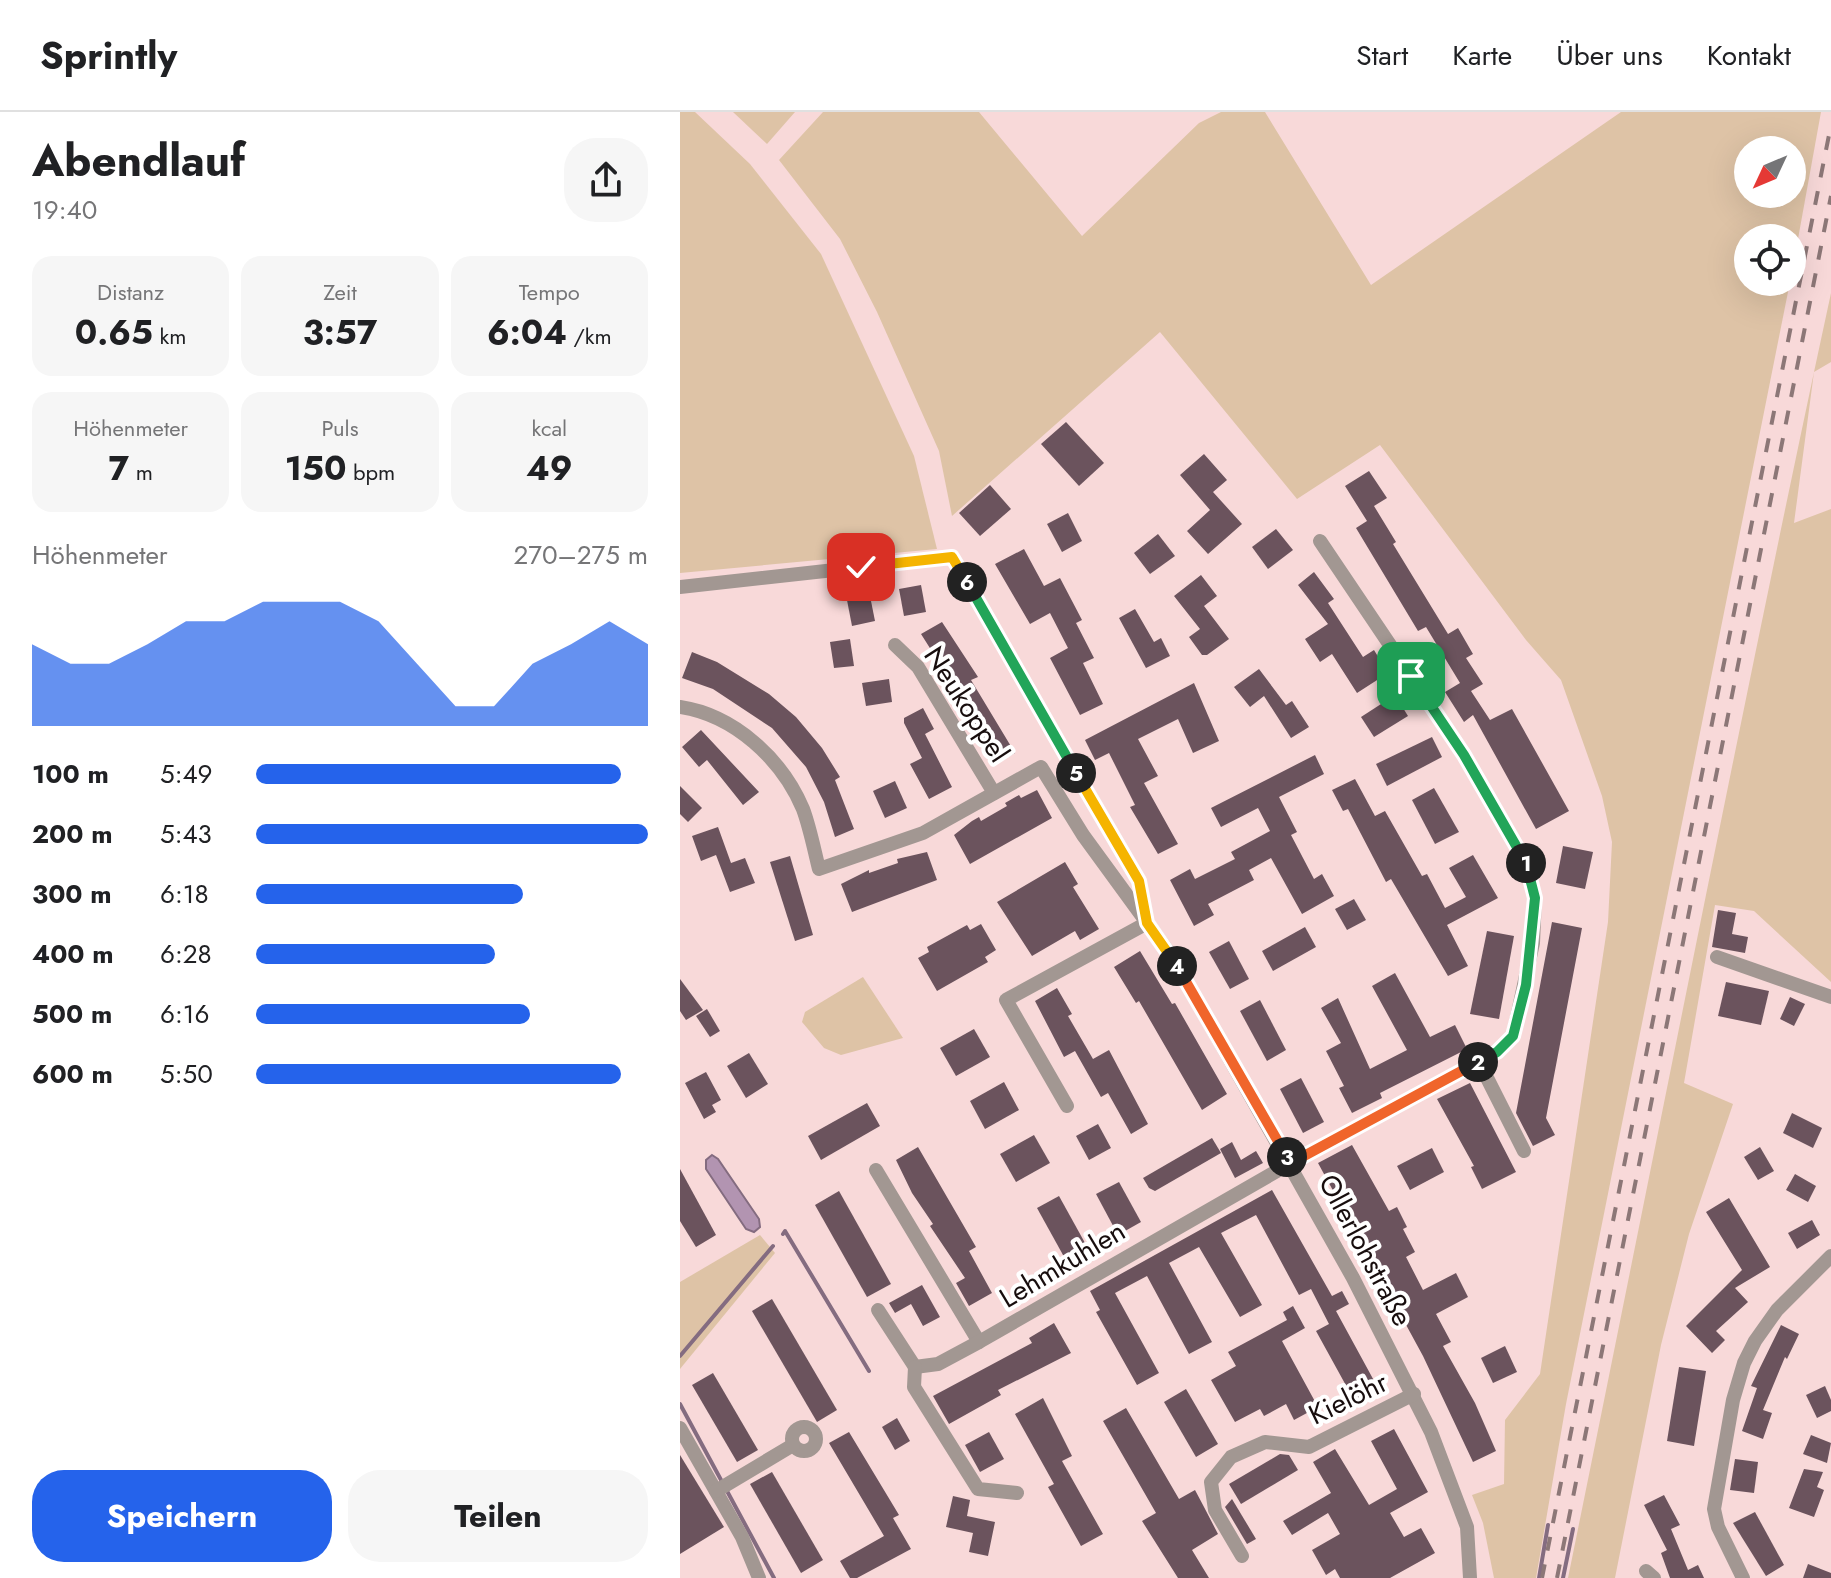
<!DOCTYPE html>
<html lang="de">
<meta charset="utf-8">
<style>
:root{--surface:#fff;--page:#f6f6f6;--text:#202124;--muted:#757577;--line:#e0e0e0;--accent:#2563eb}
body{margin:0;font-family:Jost,sans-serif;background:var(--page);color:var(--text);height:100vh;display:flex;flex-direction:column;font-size:30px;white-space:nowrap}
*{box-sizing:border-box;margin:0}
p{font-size:26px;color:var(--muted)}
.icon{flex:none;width:44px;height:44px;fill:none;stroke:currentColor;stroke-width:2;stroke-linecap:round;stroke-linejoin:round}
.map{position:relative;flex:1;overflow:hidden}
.details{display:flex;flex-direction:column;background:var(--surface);width:680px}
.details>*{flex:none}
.needle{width:52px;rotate:226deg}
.controls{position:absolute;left:1054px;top:24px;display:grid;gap:16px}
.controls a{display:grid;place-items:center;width:72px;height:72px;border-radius:50%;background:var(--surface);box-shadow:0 8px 32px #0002;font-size:40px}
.pin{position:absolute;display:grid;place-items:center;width:68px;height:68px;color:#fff;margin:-34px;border-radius:16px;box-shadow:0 4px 12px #0006}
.km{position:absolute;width:40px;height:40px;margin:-20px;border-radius:50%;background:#222;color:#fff;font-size:22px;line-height:40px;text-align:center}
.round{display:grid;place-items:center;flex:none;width:84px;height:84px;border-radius:32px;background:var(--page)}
.headline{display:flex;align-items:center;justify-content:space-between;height:136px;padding:0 32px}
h1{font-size:44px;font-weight:700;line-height:60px}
.metrics{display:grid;grid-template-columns:repeat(3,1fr);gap:12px;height:136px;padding:8px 32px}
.metrics div{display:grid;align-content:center;border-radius:20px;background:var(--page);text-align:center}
.metrics b{font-size:34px;font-weight:700}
.metrics small{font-size:22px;font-weight:400}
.metrics p{font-size:22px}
.chart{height:224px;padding:16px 32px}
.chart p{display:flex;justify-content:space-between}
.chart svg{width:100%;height:144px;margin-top:8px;fill:var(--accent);opacity:.7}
.action{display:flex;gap:16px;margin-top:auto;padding:16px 32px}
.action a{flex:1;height:92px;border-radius:32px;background:var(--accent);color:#fff;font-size:32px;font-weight:700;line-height:92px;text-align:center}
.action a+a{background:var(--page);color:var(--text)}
ul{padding:0 32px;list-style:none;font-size:26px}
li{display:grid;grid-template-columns:128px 96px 1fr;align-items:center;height:60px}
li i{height:20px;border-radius:10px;background:var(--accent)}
header{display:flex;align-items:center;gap:48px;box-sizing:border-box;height:112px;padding:0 40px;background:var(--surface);border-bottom:2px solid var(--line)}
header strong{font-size:38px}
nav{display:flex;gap:44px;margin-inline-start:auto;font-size:28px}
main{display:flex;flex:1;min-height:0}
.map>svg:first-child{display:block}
.green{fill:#dec3a6;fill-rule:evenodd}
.water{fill:#b294b1;stroke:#846c80;stroke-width:2}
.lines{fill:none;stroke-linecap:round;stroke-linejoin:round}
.stream{stroke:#846c80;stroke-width:4}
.building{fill:#6b535d}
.minor{stroke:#a29792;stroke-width:14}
.rail{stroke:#8c7777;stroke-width:4;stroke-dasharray:14 14;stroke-linecap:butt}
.split-1-casing{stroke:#fff;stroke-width:16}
.split-2-casing{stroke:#fff;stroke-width:16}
.split-3-casing{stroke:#fff;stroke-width:16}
.split-4-casing{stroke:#fff;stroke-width:16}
.split-5-casing{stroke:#fff;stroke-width:16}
.split-6-casing{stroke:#fff;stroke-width:16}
.split-7-casing{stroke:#fff;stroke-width:16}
.split-1{stroke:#22a559;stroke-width:10}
.split-2{stroke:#22a559;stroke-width:10}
.split-3{stroke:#f0652b;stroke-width:10}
.split-4{stroke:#f0652b;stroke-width:10}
.split-5{stroke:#f5b400;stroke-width:10}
.split-6{stroke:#22a559;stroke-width:10}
.split-7{stroke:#f5b400;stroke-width:10}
.labels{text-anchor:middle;stroke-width:8;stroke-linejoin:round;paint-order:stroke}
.street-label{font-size:28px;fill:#170d0d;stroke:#fff}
</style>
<header>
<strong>Sprintly</strong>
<nav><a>Start</a><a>Karte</a><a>Über uns</a><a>Kontakt</a></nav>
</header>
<main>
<section class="details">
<div class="headline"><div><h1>Abendlauf</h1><p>19:40</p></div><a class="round"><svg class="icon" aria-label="share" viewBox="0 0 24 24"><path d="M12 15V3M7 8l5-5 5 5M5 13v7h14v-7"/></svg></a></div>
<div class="metrics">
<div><p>Distanz</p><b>0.65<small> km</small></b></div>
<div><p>Zeit</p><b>3:57</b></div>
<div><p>Tempo</p><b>6:04<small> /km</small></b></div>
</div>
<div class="metrics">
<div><p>Höhenmeter</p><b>7<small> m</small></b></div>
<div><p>Puls</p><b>150<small> bpm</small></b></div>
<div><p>kcal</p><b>49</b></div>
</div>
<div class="chart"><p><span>Höhenmeter</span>270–275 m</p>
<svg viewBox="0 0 160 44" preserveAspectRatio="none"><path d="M0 44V19L10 25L20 25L30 19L40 12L50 12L60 6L70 6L80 6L90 12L100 25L110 38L120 38L130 25L140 19L150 12L160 19V44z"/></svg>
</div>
<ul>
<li><b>100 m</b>5:49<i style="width:93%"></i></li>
<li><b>200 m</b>5:43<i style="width:100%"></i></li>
<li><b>300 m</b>6:18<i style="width:68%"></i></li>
<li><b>400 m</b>6:28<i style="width:61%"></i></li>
<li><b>500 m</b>6:16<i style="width:70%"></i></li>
<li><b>600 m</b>5:50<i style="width:93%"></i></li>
</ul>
<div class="action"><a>Speichern</a><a>Teilen</a></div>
</section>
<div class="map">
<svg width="1151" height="1466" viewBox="0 0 1151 1466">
<rect width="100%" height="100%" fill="#f8d9d9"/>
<g class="green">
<polygon points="0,0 15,0 70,52 141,142 234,344 257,437 0,461"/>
<polygon points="53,0 115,0 87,32"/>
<path d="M143,0H299L402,124L519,11L541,0H585L691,173L941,0H1141L1112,160V126H1068V170H1110L886,1292L856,1466H814L803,1411L792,1383L824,1372L825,1308L860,1262L928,810L932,730L922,684L881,568L846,528L700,333L617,387L480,220L272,404L259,339L197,200L160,127L99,48ZM1068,38H1112V82H1068Z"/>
<path d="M1151,181V250L1134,260L1114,411L1151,397V870L1074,799L1035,793L1004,971L1053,992L1009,1122L981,1233L935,1466H888C970,1064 1049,661 1134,260Z"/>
<polygon points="183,865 223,926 161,943 144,936 122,910 125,900"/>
<polygon points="80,1123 95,1141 0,1257 0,1170"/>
</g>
<polygon class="water" points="32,1043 38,1047 79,1107 80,1115 74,1120 66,1117 26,1057 26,1048"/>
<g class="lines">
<g class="stream">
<polyline points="103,1122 105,1119 189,1259"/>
<polyline points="0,1244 93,1134"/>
<polyline points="0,1292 94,1466"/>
<polyline points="859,1466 868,1413"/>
<polyline points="883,1466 893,1417"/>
</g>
</g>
<g class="building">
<polygon points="386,310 424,351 399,374 361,332"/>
<polygon points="524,342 547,368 533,380 562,412 528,442 507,419 530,398 500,363"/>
<polygon points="689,359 707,386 694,394 716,430 713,432 768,522 778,516 793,542 786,546 803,572 791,579 810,608 832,597 889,699 856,717 793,603 784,610 765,580 780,571 746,515 738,519 676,416 687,409 665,374"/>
<polygon points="310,373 331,397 300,424 279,401"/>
<polygon points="388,401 402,429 382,440 367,412"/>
<polygon points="596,417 613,438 588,457 572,435"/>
<polygon points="478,422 495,444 470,462 454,441"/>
<polygon points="344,437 364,474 380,466 402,508 396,511 414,546 403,551 423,592 400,603 370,546 388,536 370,501 350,512 315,452"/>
<polygon points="634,460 654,487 648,491 683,545 694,538 708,561 677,581 652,542 640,550 625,527 648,512 618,473"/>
<polygon points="521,463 537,484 524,494 549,527 527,543 522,543 509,525 520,517 494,484"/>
<polygon points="241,473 246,500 224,504 219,477"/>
<polygon points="189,479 195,509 172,514 166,483"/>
<polygon points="455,497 474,530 481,526 490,544 466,556 439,506"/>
<polygon points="262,510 298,565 291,568 335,641 314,653 281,595 286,593 241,522"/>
<polygon points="170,527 174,554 154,556 150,530"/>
<polygon points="12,540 37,550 89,582 116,605 142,636 160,665 155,668 174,717 155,725 144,690 126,655 92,616 33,577 2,566"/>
<polygon points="579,557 606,593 612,589 629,615 611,626 584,584 570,595 554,575"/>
<polygon points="209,567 212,590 186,594 182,571"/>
<polygon points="514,571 539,629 513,641 498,607 458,627 478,664 464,671 498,732 478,742 450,695 455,693 429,641 415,648 405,628"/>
<polygon points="715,583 728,604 694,625 681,605"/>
<polygon points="243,596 254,617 245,622 272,675 249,687 230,652 242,646 224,611 224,606"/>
<polygon points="21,618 79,680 63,693 27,648 19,655 2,635"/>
<polygon points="752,625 762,645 707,674 696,652"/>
<polygon points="635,643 644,662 599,685 617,720 611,723 634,767 642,762 654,784 622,802 591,746 569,758 574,768 528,792 534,803 514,814 490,768 510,757 515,767 555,747 551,740 590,719 578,696 541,715 531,696"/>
<polygon points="675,667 695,704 705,699 742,764 747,762 765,796 786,785 769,756 793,743 818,786 767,813 788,854 768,864 711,767 706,770 668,697 663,699 652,678"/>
<polygon points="215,669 227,696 205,706 193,679"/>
<polygon points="0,674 22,696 8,710 0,702"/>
<polygon points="754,676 779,720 755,732 732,688"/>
<polygon points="357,678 372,706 290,752 274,723 292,709 299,705 301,709 327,694 325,691 339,683 341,686"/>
<polygon points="38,715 51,751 65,746 75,771 50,780 36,743 21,749 12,724"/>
<polygon points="883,734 913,740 905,777 876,771"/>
<polygon points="247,740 257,768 172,800 161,772 189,758 189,761 218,751 217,747"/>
<polygon points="110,744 133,823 115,829 90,750"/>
<polygon points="385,750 398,772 393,775 419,817 400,828 395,819 352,844 317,790"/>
<polygon points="674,787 686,808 667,818 655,797"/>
<polygon points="1038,798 1056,801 1052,822 1068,825 1065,841 1032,835"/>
<polygon points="872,810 902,816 866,1006 875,1023 853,1034 836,1001"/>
<polygon points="301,812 316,838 305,845 308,850 257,879 238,846 249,840 247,835 287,813 290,818"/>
<polygon points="625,815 636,835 593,859 582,839"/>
<polygon points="807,819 834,824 819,907 790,902"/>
<polygon points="549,829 569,867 550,877 529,840"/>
<polygon points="460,839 492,892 495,891 547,982 522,998 459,889 456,891 434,855"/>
<polygon points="715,861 750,925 775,913 787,937 700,981 702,986 672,1001 659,976 664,974 646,939 661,931 641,896 658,886 690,957 727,938 692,874"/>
<polygon points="0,867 23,898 6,908 0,899"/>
<polygon points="1046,870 1089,879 1081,913 1038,904"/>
<polygon points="377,876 392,902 388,904 413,947 429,938 468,1012 451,1022 428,981 421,985 395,939 384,945 355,889"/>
<polygon points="1110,885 1125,892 1114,914 1100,907"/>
<polygon points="580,888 606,938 587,949 560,899"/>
<polygon points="27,897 40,919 30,925 16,904"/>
<polygon points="294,917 310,945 276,964 260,936"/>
<polygon points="69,941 88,972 66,986 47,954"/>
<polygon points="26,960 41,988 32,993 36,1000 24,1007 5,971"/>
<polygon points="621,966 644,1010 623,1021 600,977"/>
<polygon points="324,970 339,998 305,1017 290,989"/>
<polygon points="790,971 836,1060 802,1077 791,1055 794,1054 757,987"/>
<polygon points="187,991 200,1014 141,1048 128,1024"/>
<polygon points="1112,1001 1142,1016 1133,1036 1103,1021"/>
<polygon points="418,1012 431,1036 409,1048 396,1024"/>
<polygon points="354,1023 370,1051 336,1070 320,1042"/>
<polygon points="532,1026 541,1041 475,1079 469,1076 463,1066"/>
<polygon points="552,1030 561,1048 576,1039 583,1051 555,1066 540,1037"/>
<polygon points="672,1033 709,1099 717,1095 727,1115 723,1117 735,1140 726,1145 743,1178 776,1161 788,1185 756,1202 771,1230 763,1234 795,1291 816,1339 793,1350 743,1244 638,1051"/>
<polygon points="238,1035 296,1135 289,1139 312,1181 289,1194 276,1171 285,1166 250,1114 253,1112 232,1081 216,1048"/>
<polygon points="1080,1035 1094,1059 1078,1068 1064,1045"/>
<polygon points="752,1036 764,1060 730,1078 717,1054"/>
<polygon points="0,1057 36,1123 16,1135 0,1109"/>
<polygon points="1115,1062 1136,1074 1128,1090 1106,1078"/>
<polygon points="439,1070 461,1110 438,1123 416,1082"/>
<polygon points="592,1078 652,1184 662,1179 669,1192 656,1199 698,1276 674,1288 636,1219 649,1212 631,1177 619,1183 576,1103 541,1121 582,1193 560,1205 519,1135 489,1151 532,1230 509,1242 467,1164 435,1181 479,1261 457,1273 416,1200 420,1198 410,1179"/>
<polygon points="159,1079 211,1172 187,1185 135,1093"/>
<polygon points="379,1084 410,1140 388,1152 357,1096"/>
<polygon points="1049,1086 1090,1155 1055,1176 1068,1190 1036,1219 1045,1228 1032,1241 1006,1214 1062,1158 1026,1100"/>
<polygon points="1132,1108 1140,1123 1117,1137 1108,1121"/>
<polygon points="242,1173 260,1205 243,1214 231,1192 215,1201 209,1191"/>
<polygon points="92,1187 157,1298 137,1310 72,1199"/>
<polygon points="613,1194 625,1216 602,1229 638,1295 614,1308 606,1292 584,1304 580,1297 555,1310 531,1268 556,1254 548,1240 607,1208 603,1200"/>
<polygon points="374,1211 391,1241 318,1278 321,1283 269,1312 253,1284 352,1231 349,1226"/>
<polygon points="1101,1213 1119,1222 1107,1247 1105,1245 1083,1298 1092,1301 1083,1327 1062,1319 1077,1276 1071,1274"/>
<polygon points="825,1234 837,1260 813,1271 801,1246"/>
<polygon points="999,1255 1026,1259 1014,1334 987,1329"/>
<polygon points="33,1261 78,1338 57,1350 12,1273"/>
<polygon points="1145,1274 1151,1288 1151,1299 1137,1306 1126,1283"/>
<polygon points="506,1277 538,1332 516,1345 484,1290"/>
<polygon points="363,1286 392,1344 382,1349 423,1422 401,1434 368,1375 374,1372 335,1302"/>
<polygon points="446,1296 499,1387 515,1378 524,1395 538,1422 512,1438 529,1466 498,1466 462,1409 476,1401 423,1309"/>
<polygon points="217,1306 230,1329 215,1338 202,1315"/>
<polygon points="714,1317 748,1380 710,1401 724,1425 741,1416 755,1441 710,1466 660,1466 655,1457 646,1463 632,1438 660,1422 648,1401 612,1423 603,1409 651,1381 633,1350 655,1337 689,1393 717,1377 691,1329"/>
<polygon points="169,1320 219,1403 213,1406 231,1437 177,1466 170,1466 160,1449 204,1424 149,1331"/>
<polygon points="309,1320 324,1347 300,1360 285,1333"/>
<polygon points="1131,1323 1151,1331 1147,1351 1123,1342"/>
<polygon points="600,1342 609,1343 618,1358 561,1392 549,1372"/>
<polygon points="0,1343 44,1415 0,1442"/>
<polygon points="1055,1347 1078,1350 1074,1381 1050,1378"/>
<polygon points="1124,1357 1143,1360 1137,1375 1144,1378 1134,1405 1109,1396"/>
<polygon points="92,1360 143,1448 121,1461 70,1372"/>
<polygon points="984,1383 1000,1413 991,1417 1008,1458 1018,1453 1024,1466 990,1466 981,1441 987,1438 964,1393"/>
<polygon points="273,1384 290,1388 287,1404 315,1410 308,1444 289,1440 293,1421 266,1415"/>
<polygon points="552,1387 576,1427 567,1432 545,1395"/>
<polygon points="1075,1400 1104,1453 1086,1464 1053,1411"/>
<polygon points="1128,1452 1151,1461 1151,1466 1123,1466"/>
</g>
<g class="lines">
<g class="minor">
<polyline points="0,475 272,445 459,769 466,804"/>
<polyline points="215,533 238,555 314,681"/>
<path d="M0,595C54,603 102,647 123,697C130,716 134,737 139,757L243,721L361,655L403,723L492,845L673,1166L751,1320L787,1415L790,1466"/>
<polyline points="1037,845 1151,885"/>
<polyline points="799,950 844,1039"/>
<polyline points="387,994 326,888 467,811"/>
<polyline points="196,1058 299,1230"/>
<polyline points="198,1198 235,1255"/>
<polyline points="235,1255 258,1252 299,1230 611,1051 817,940 833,924 853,831 855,786 847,753 784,643 640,429"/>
<polyline points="235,1255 234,1275 298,1377 337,1381"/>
<circle cx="124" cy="1327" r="12"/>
<polyline points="0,1316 62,1425 79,1466"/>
<polyline points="36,1379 113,1333"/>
<polyline points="562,1444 535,1398 531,1370 551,1345 585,1330 629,1335 734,1282"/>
<polyline points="966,1459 974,1466"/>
<polyline points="1063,1466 1038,1415 1034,1397 1053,1288 1064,1251 1075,1229 1097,1198 1151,1144"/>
</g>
<g class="rail">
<polyline points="862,1466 1151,13"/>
<polyline points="877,1466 1151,84"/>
</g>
</g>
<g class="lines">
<defs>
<polyline id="split-1" points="731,564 784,643 846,751"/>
<polyline id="split-2" points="798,950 817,940 833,924 846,873 855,786 846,751"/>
<polyline id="split-3" points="607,1045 611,1051 798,950"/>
<polyline id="split-4" points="497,854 607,1045"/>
<polyline id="split-5" points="396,661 459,769 467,811 497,854"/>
<polyline id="split-6" points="287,470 396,661"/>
<polyline id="split-7" points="181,455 272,445 287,470"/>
</defs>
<use href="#split-1" class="split-1-casing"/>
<use href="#split-2" class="split-2-casing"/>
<use href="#split-3" class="split-3-casing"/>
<use href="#split-4" class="split-4-casing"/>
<use href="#split-5" class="split-5-casing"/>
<use href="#split-6" class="split-6-casing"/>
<use href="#split-7" class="split-7-casing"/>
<use href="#split-1" class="split-1"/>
<use href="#split-2" class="split-2"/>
<use href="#split-3" class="split-3"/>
<use href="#split-4" class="split-4"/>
<use href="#split-5" class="split-5"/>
<use href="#split-6" class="split-6"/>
<use href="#split-7" class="split-7"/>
</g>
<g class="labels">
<g class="street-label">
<text transform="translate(287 592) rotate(57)" y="10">Neukoppel</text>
<text transform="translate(686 1138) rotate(62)" y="10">Ollerlohstraße</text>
<text transform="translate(382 1152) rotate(-31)" y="10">Lehmkuhlen</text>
<text transform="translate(668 1286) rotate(-26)" y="10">Kielöhr</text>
</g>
</g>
</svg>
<div class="controls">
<a><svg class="needle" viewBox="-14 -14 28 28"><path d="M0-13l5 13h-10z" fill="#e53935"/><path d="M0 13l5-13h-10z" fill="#757577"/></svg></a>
<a><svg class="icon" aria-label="locate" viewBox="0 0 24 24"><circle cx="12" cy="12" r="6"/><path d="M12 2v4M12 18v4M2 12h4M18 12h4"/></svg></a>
</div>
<div class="pin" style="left:731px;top:564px;background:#1e9e55"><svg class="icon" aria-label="arrive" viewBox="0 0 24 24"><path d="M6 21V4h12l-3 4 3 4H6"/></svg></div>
<div class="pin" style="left:181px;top:455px;background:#d93025"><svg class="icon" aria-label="check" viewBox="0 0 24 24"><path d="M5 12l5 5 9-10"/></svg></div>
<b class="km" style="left:846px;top:751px">1</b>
<b class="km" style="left:798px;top:950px">2</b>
<b class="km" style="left:607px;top:1045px">3</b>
<b class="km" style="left:497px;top:854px">4</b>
<b class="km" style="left:396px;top:661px">5</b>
<b class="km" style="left:287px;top:470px">6</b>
</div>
</main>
